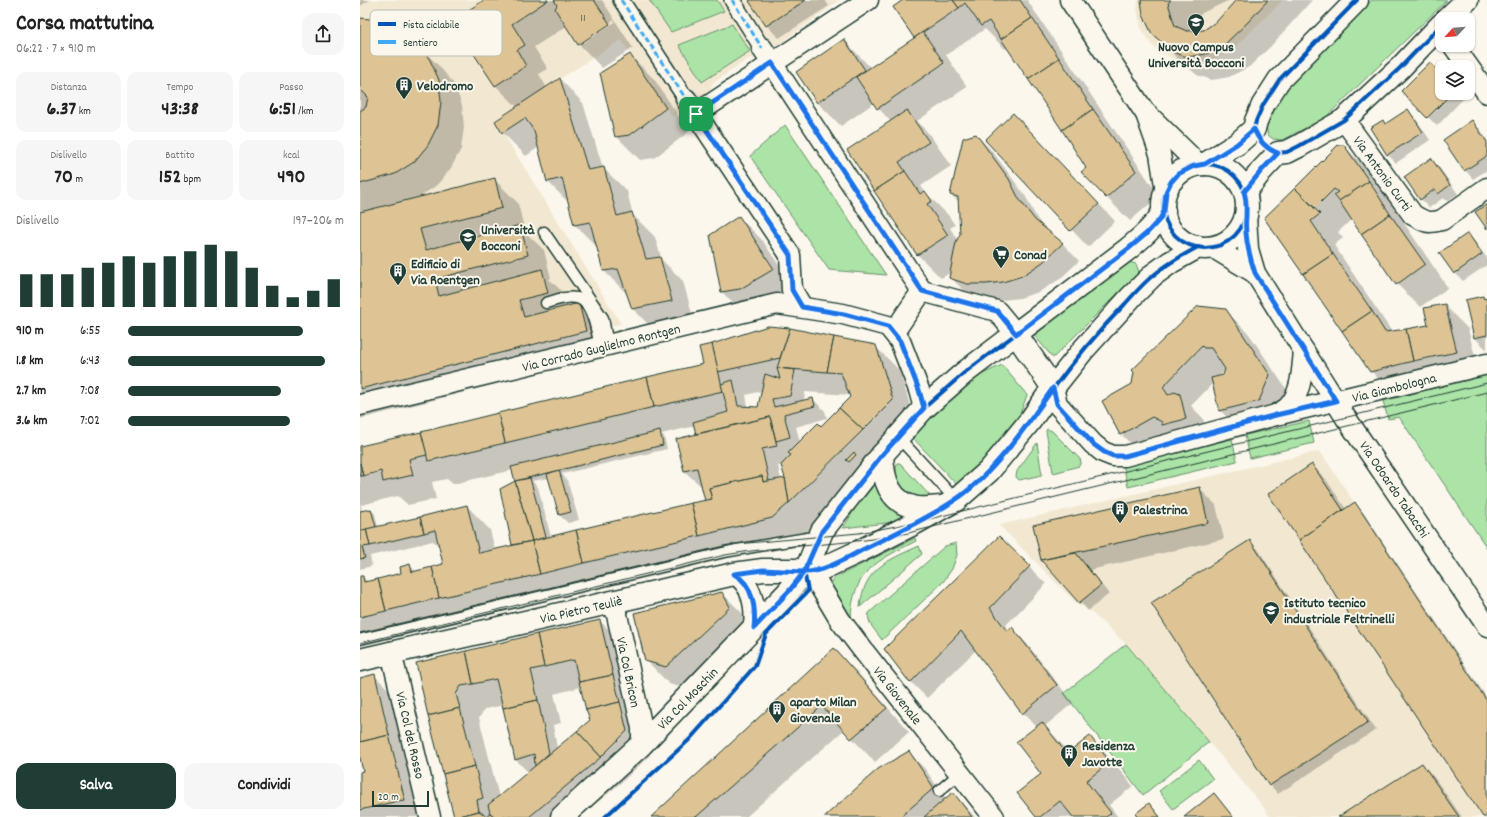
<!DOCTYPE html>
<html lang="it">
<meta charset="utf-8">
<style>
:root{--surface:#fff;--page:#f6f6f6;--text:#222;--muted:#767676;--accent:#1f3d34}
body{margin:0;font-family:Dekko,sans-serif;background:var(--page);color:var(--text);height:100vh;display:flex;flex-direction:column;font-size:15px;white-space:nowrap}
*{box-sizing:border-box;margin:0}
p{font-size:13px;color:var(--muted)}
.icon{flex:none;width:22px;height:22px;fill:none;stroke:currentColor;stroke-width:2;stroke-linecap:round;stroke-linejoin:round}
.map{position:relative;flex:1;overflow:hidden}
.details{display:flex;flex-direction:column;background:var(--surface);width:360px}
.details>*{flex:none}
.needle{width:26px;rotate:244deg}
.tools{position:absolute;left:1075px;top:12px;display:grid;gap:8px}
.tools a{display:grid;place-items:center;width:40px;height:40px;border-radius:8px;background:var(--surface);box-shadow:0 1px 3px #0004;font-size:20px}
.scale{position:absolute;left:12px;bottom:10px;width:57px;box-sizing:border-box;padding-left:4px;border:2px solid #1f3d34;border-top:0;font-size:11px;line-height:14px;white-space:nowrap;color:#1f3d34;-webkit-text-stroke:3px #fbf7ec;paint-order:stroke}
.pin{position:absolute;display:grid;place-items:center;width:34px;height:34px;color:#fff;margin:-17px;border-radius:8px;box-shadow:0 2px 6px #0006}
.round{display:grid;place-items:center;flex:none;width:42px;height:42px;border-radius:12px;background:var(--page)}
.headline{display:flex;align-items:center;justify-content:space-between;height:68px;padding:0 16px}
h1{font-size:22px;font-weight:800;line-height:30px}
.metrics{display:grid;grid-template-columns:repeat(3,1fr);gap:6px;height:68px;padding:4px 16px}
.metrics div{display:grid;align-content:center;border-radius:10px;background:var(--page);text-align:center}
.metrics b{font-size:20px;font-weight:800}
.metrics small{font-size:11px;font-weight:400}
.metrics p{font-size:11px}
.chart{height:112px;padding:8px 16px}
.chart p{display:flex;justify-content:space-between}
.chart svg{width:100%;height:72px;margin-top:4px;stroke:var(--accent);stroke-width:6}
.cta{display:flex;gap:8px;margin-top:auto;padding:8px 16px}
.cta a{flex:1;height:46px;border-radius:12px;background:var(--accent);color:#fff;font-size:16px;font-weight:800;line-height:46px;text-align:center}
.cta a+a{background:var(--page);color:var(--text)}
ul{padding:0 16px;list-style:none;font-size:13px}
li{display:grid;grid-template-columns:64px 48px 1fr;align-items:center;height:30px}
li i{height:10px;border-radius:5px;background:var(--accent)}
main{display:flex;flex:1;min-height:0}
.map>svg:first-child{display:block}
.built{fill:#f2e8d2}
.green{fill:#ace3a6;stroke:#66906d}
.shadow{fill:#0003;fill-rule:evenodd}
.building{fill:#dec494;stroke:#1f3d34}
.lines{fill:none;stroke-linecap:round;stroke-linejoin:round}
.service-casing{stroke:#1f3d34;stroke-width:13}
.pedestrian-casing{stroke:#1f3d34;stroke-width:18}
.minor-casing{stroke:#1f3d34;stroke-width:23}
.secondary-casing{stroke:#1f3d34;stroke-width:25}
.service{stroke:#fbf7ec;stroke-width:10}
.pedestrian{stroke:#fbf7ec;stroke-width:15}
.minor{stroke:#fbf7ec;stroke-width:20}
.secondary{stroke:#fbf7ec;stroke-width:22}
.tram{stroke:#1f3d34;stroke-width:1}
.quiet{stroke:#3fa9f5;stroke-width:3;stroke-dasharray:6 3;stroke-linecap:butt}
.cycleway-casing{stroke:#fbf7ec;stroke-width:6}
.cycleway{stroke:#0057b8;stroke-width:4}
.route-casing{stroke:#fff;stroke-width:8}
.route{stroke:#1a73e8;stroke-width:5}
.labels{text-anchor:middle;stroke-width:4;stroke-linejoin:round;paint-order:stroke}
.number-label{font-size:12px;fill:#4f5f4c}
.poi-label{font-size:14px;font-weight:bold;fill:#1f3d34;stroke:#fbf7ec;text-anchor:start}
.street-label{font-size:14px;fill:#1f3d34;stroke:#fbf7ec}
.key{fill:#fbf7ec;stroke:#b9bfb5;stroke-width:1}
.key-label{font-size:11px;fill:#1f3d34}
</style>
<main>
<section class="details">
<div class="headline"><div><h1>Corsa mattutina</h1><p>06:22 · 7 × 910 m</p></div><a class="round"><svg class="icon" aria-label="share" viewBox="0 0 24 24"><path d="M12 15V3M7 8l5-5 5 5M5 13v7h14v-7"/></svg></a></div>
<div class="metrics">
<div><p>Distanza</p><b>6.37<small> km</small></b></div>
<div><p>Tempo</p><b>43:38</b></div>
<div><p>Passo</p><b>6:51<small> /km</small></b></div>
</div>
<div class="metrics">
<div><p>Dislivello</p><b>70<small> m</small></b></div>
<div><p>Battito</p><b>152<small> bpm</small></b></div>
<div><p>kcal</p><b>490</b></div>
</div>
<div class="chart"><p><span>Dislivello</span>197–206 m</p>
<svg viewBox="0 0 160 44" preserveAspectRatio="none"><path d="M5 44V24M15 44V24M25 44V24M35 44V20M45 44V17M55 44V13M65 44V17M75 44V13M85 44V10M95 44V6M105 44V10M115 44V20M125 44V31M135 44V38M145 44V34M155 44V27"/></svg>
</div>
<ul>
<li><b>910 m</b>6:55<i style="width:81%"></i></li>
<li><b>1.8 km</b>6:43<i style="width:91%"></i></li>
<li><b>2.7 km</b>7:08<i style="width:71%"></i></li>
<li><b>3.6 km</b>7:02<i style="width:75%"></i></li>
</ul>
<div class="cta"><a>Salva</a><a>Condividi</a></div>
</section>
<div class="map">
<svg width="1127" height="817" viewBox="0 0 1127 817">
<rect width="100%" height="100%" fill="#fbf7ec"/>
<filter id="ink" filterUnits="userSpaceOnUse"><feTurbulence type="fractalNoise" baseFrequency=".025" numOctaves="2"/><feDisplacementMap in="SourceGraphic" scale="8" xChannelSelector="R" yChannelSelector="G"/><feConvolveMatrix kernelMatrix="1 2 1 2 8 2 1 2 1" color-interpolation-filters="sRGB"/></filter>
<g filter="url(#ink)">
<g class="built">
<polygon points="0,0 480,0 406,54 397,60 390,58 352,84 350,91 312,117 261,40 135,120 261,324 226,331 0,389"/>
<polygon points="778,0 923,0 874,48 859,57 839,63 817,62 792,46 781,28 777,10"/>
<polygon points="960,451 1127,701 1127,817 910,817 902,805 766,644 723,605 720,607 639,525"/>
</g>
<g class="green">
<polygon points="289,0 357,0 364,11 311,32"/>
<polygon points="1012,0 1087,0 965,118 922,140 913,139 908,135 906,127 924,92 940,71"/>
<polygon points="372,24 390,51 342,82 319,45"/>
<polygon points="425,125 526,275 469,270 390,156"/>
<polygon points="769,262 776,264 779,272 693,358 674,335"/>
<polygon points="642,365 667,395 660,414 620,465 598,486 551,436 568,416 612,379"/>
<polygon points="1127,375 1127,548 1039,417 1028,419 1023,401"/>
<polygon points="949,421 954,443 890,458 885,435"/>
<polygon points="687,429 692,431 720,459 721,462 719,466 694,473 693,472 686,431"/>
<polygon points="872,439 877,461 768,487 763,464"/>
<polygon points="677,443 682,475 659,480 656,477 657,471"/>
<path d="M537,463H540L570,496L569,498C547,502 532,485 537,463Z"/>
<polygon points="516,483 551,513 535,522 483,528 496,507"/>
<path d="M555,538L556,541C517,561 492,571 491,620L471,586L472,582L474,578Z"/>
<path d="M596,543L597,555L592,569L583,582L522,640C517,632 506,623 509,613L585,546Z"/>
<path d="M559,546L562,554L500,607C504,568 527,561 559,546Z"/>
<polygon points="766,644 849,742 783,795 704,693"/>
<polygon points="839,760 853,779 813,809 799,791"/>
</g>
<g class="shadow">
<polygon points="0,0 10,0 0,6"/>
<path d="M126,0H242L273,48L242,68L219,44L207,26L174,47L188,69L179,74L187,88L200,79L223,103L243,168L267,191L273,215L295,237L302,260L323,281L335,324L297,333L273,309L268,295L244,271L238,248L215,225L209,203L188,182L179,147L166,156L142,132L157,107L136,86L94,22ZM254,20L255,22L223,43V40Z"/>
<polygon points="392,0 465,0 469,6 419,38 407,26"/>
<polygon points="545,0 667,0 799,196 770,221 746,197 648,48 645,49 625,29 586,55 607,87 557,121 570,135 591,166 561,186 566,193 588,215 595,225 590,228 598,240 601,234 600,203 591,194 616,135 633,152 666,197 676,217 685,230 703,244 719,261 700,279 679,292 660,298 643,300 624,300 607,294 591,278 592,272 581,278 558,255 488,150 531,122 514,103 481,126 457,102 484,40 511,68 556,38 535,7"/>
<polygon points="782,0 870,0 842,13 831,27 833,32 845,31 858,21 878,0 952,0 911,46 889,67 869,77 852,80 837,75 817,58 793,34"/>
<polygon points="0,19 56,43 80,67 94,84 102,105 104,127 101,149 91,168 77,185 58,198 134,179 158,203 165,232 184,250 191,278 189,279 205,294 208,307 218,304 242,328 249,355 0,419"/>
<polygon points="270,55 294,79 329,132 294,158 280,160 256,136"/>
<polygon points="1082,76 1082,93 1099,93 1104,98 1077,126 1042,91"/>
<polygon points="1048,111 1056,119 1070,140 1036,163 1028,154 1023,121 1026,125"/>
<polygon points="1112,122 1121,130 1127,140 1127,170 1113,179 1105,170"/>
<polygon points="670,131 755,221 728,247 626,140"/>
<polygon points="979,146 984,146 1008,170 1088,288 1060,307 1037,284 992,219 978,232 983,238 974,245 1032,332 1069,326 1084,305 1108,329 1120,376 1034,395 1011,371 906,218"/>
<polygon points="1071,159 1079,167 1098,194 1087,201 1083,198 1069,208 1061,199"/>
<polygon points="379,217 403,241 437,293 386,316 362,292 351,235"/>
<polygon points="1108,234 1116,243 1127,258 1127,265 1103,281 1095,273"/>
<polygon points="1122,297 1125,300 1127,299 1127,350 1115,338"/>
<path d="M865,310L889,334L933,399L923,424L883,434L860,410L853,383L831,406L843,418L849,442L785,458L761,434L773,384ZM866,369L864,376L858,377Z"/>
<path d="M430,329L515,346L539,370L556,424L453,526L436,542L0,646V577H2L8,582L43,574L50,565L56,572L84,565L80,547L73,541L10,556L12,566L0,569V447L344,365ZM402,391L399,408L388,407L386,395ZM445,392L490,395L491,397L461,427L440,442L436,427L467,418L465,411L453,399L444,401ZM335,426L337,435L317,440L324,471L342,487L346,501L191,537L178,487L172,481L189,478L199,515L208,523L219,520L207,480L202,474L307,449L304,436L301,434ZM422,465L426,478L421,480L418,466ZM153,470L157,482L141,489L154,546L135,550L130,530L107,506L18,527L15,514L11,510L2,512L1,505L38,496L48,505L76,499L72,482L87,479L93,484Z"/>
<polygon points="952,465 965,478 986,509 994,504 1003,512 1127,698 1127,817 1124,817 909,495"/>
<polygon points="839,488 856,505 864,539 730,570 749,594 728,611 682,560 674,526"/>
<polygon points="639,537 686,584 646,625 649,630 652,628 668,645 713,703 685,726 710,753 730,738 753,761 773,786 749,805 758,817 677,817 682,775 677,727 663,713 616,650 567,698 551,682"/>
<polygon points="890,541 898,549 1016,730 918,794 910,785 793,604"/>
<polygon points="362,593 386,617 393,631 330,690 309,684 286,660"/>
<path d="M240,621L263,644L290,755L264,780L220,817H94L57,664ZM221,687L231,721L197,748L193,725L201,723L194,694ZM144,705L156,760L168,772L139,797L119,718L125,709Z"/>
<polygon points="474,649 497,672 549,732 515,762 484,730 386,817 292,817"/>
<polygon points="14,675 38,699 66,817 0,817 0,773 4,772 0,754 0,679"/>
<polygon points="549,752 565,769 586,799 593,793 615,817 466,817"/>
<polygon points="1062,764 1074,777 1102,817 980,817"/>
<polygon points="854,795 874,817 826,817"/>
<polygon points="789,805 801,817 773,817 776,815"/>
</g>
<g class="building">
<polygon points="124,0 188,0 152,24 165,45 157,50 166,66 135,86 92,21"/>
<polygon points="194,0 234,0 250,24 218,45 195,9 197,5"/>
<polygon points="390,0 446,0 406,26 389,1"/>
<polygon points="543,0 593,0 599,8 554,38 533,7"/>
<polygon points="593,0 660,0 672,18 641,39 629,21 621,26 605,3 599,8"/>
<polygon points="781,0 811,0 808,3 815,26 827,31 844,30 857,21 876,0 908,0 888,22 865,44 846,54 827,57 813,52 792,34 783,15"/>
<polygon points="0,18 19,20 39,28 57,42 70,60 79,80 81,102 78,125 68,145 54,162 35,174 0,184 0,111 6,107 8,97 0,89"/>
<polygon points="672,18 699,58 668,79 641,39"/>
<polygon points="563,32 584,63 517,109 496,77"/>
<polygon points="484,39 505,70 457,103 436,72"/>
<polygon points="270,54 306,108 270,135 255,137 240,73"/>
<polygon points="699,58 733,109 702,130 668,79"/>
<polygon points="1070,62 1082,75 1082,93 1092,93 1067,118 1041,91"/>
<polygon points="200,78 228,170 244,167 257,216 272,212 286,259 300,257 312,301 272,309 258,269 243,271 230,222 214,225 202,178 187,182 174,131 165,118 142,133 135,121"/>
<polygon points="733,109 776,171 746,198 721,172 726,168 702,130"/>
<polygon points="1048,109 1063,132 1027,155 1010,128 1023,120 1025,124"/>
<polygon points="547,110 569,142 539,162 545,171 514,191 487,150"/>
<polygon points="653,113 739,204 710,231 625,140"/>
<polygon points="1112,120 1127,142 1127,156 1104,171 1083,140"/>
<polygon points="616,134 649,179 659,199 675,220 703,243 683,262 662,276 643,282 626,284 607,284 589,278 596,242 600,234 598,197 590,195 603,138"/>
<polygon points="978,145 984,145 1009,181 979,201 974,195 978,192 974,189 955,208 935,188"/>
<polygon points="1071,158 1090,185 1078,194 1075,189 1060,200 1044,177"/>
<polygon points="545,171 560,194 565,191 572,201 567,204 588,235 557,255 514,191"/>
<polygon points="135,178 142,208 60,229 66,250 160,225 168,255 75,279 79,296 182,269 188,293 159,300 164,317 219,303 226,331 0,389 0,212"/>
<polygon points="1009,181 1030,214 1001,234 979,201"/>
<polygon points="935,188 960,214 951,221 973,254 943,274 904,218"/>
<polygon points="1127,204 1127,229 1115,212"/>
<polygon points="1030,214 1065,264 1036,285 1001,234"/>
<polygon points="379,216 414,269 380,289 361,292 350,235"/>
<polygon points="1108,233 1122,254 1094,274 1079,253"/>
<polygon points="973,254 1012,311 982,331 943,274"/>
<polygon points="1123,296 1124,299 1127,298 1127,335 1114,338 1105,300"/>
<polygon points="1085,304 1097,352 1053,361 1046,329 1068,325 1064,308"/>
<polygon points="838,306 866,309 910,375 899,401 859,411 851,378 863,375 865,369 851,348 844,348 842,346 803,387 808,395 814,392 820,394 826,419 802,425 802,422 792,417 760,435 742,401 772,384 774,372 772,370"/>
<polygon points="1012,311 1025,332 1046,329 1053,361 1010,372 982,331"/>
<polygon points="408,326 430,328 420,358 358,372 352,344"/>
<polygon points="430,328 474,337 467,372 417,368"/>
<polygon points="474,337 516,345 533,400 503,430 479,408 490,397 481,373 467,372"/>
<polygon points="352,344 363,391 294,407 287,377 343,364 339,347"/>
<polygon points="417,368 435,370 430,396 412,399 414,407 453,398 455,406 424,414 430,437 416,441 410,417 336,434 333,422 368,412 361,384 373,380 378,406 398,407 405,374 420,379"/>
<polygon points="287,377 294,407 145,443 138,413"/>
<polygon points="479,408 503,430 429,503 425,478 421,465 431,455 428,453 458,423 461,426"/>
<polygon points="138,413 145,443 68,461 61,432"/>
<polygon points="410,417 417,446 402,449 409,481 403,482 402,476 349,488 352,499 345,501 337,468 324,471 316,439"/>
<polygon points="300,431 303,445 155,481 151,467"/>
<polygon points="61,432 67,455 49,459 53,475 23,482 21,471 3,476 0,463 0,446"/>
<polygon points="494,452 496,455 489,462 486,460"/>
<polygon points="0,463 3,476 0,476"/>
<polygon points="952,464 983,510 939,540 908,494"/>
<polygon points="199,470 211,512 199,515 187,474"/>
<polygon points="402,476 403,482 425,478 429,503 412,518 339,536 331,503 352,499 349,488"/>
<polygon points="170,478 186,537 172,541 155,481"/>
<polygon points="155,481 172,541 152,545 140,489"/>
<polygon points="840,487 848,523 681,560 673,525"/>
<polygon points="995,502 1127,701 1127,817 1123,817 939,540"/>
<polygon points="331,503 339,536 224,563 216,530"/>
<polygon points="107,505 119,553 172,541 180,574 79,598 72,567 83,564 75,530 64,533 60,517"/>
<polygon points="11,509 16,527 0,531 0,511"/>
<polygon points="60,517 64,533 10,546 6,529"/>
<polygon points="6,529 10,546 2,547 5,558 0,559 0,531"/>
<polygon points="216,530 224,563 180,574 172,541"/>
<polygon points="639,536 670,566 630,608 647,631 652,627 697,685 662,714 601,631 550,683 524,649"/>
<polygon points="890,540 1008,722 909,786 791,603"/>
<polygon points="716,553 741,585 719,603 681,560"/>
<polygon points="50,564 52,572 72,567 79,598 26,611 18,579 41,573 40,567"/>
<polygon points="0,576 3,576 4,582 18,579 26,611 0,617"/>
<polygon points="362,592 370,607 306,667 285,661 274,613"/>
<polygon points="240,620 253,675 219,682 214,660 184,667 177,634"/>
<polygon points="177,634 184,667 171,670 178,700 143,708 136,679 113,684 106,651"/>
<polygon points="474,648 527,708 491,739 462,706 336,817 291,817"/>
<polygon points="106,651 113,684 101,686 96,694 100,708 68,716 56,663"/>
<polygon points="15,674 29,735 0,742 0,678"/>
<polygon points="253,675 260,702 226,710 219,682"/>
<polygon points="178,700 189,753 175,766 174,754 155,760 143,708"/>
<polygon points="260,702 267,731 241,757 217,731 230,720 226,710"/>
<polygon points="100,708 115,766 83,774 68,716"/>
<polygon points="682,722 707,754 730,736 750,762 726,781 751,813 746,817 713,817 700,801 680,817 676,817 657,793 681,774 656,742"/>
<polygon points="217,731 241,757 169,817 135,817 130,813 128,805"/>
<polygon points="29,735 45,801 43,802 42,800 0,810 0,772 3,771 0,758 0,742"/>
<polygon points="549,751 574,788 540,817 464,817 518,769"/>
<polygon points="1062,763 1099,817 1058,817 1057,816 1055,817 978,817"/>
<polygon points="115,766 123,798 117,800 119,811 94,817 83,774"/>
<polygon points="593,792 612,817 564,817"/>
<polygon points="854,793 873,817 824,817"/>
<polygon points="789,803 800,817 778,817 775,814"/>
<polygon points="119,811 126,816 130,813 135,817 96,817"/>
</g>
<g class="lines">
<defs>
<g id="service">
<polyline points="184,232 243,318 248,345"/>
<path d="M186,303C196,300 206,296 217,298C233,301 237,334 240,347"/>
<polyline points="538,437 596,500"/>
<polyline points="0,639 364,552 459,536"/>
<polyline points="579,791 600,773"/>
</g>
<g id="pedestrian">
<polyline points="261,0 326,99"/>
<polyline points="372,0 402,48"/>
</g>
<g id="minor">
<polyline points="710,0 784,111 839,165"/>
<polyline points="1093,45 1127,93"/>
<polyline points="402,48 562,291"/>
<polyline points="326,99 430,255 432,290 442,307"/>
<polyline points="336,114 508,0"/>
<polyline points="786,114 800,154 806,192"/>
<path d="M984,120L1053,215C1065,222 1068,224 1082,220L1127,188"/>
<polyline points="886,217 888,249 895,273 986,418 1127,626"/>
<polyline points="852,247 895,273"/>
<polyline points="562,291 637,311 656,334"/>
<polyline points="534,332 562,291"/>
<polyline points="693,388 697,404 733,444 743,452 753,456 765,456 916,415 1127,364"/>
<polyline points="0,405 417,304 483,314 528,326 540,341 559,390 564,408"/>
<path d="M916,415C920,412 926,410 929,406C942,392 942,369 944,351"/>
<polyline points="444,571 453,577 458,583 480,620 502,649 634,817"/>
<path d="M374,574C393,584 396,608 394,628"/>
<polyline points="252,602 257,615 282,728 282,744"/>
<polyline points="31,652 70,817"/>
</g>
<g id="secondary">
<polyline points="1087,19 1107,0"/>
<polyline points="845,164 877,144 894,129 896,121 903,105 919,80 997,0"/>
<circle cx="845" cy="206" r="42"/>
<polyline points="885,192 902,170 918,153 927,152 939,146 984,120 1040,68 1082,24"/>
<polyline points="656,334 693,388"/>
<path d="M522,455C523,479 529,503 557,508C564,509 574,507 582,507"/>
<polyline points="0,660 374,574 403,570 437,570 450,572 457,571 500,551 557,522 596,500 629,471 670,421 693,388 724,349 772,296 793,275 811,262 838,247"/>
<path d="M202,817L282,744L429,591L447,568L462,531L522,455L564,408L604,373L768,249C781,238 795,227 804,211"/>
</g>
</defs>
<use href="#service" class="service-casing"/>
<use href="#pedestrian" class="pedestrian-casing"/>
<use href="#minor" class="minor-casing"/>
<use href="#secondary" class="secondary-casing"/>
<use href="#service" class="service"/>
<use href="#pedestrian" class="pedestrian"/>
<use href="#minor" class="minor"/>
<use href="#secondary" class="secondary"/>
<g class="tram">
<polyline points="0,634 377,544 499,533 557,522 1127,383"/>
<path d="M0,643L365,555C425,544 487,546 548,533L1127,392"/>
</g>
<g class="quiet">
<polyline points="261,0 326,99"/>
<polyline points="372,0 402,48"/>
</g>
<defs>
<g id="cycleway">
<polyline points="845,164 877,144 894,129 896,121 903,105 919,80 997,0"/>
<circle cx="845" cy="206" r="42"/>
<polyline points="885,192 902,170 918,153 927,152 939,146 984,120 1040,68 1082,24"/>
<path d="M444,571C462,573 494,554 511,546C553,524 594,506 628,472C653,447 672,417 693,389C715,359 739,331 765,304C774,294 784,282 795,274C808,263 823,255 838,247"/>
<path d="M444,571L462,531L522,455L564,408L604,373L768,249C781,238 795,227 804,211"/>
<polyline points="245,817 329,740 395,666 406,634 448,591 444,571"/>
</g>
</defs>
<use href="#cycleway" class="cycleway-casing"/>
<use href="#cycleway" class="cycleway"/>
</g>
</g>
<g class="lines" filter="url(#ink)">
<defs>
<path id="route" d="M336,114L430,255L432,290L442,307L484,314L528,326L540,341L559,390L564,408L522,455L462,531L444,572L403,570L374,574C393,584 396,608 394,628L429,591L444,572C463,573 490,556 506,548C536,533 567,519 595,500C632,476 668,424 693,388L697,404L733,444L744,452L753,456H765L916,415L976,401L895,273C889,255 884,236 886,217C886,208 887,201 884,192L902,170L918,153C906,149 899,141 894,129L877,144L845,164L834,166L818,174L811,182L806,192L804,211L800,219L786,234L768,249L656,334L637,311L562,291L412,63L336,114"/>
</defs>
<use href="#route" class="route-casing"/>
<use href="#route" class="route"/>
</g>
<defs>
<symbol id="university-pin" viewBox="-11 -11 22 30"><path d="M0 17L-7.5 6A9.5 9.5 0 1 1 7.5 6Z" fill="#1f3d34" stroke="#fbf7ec"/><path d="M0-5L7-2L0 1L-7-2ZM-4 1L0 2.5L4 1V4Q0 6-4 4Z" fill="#fff"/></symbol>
<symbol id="building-pin" viewBox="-11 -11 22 30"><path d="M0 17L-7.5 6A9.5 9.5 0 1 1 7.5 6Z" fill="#1f3d34" stroke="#fbf7ec"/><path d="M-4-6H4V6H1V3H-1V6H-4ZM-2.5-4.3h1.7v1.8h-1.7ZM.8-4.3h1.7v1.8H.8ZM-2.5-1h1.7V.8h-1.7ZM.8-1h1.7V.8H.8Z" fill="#fff"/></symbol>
<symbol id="supermarket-pin" viewBox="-11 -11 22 30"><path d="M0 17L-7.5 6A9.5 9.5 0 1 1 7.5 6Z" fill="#1f3d34" stroke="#fbf7ec"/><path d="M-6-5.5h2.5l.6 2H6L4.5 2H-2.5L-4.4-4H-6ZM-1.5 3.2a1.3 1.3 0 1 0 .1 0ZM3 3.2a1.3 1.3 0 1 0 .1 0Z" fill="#fff"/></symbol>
<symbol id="school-pin" viewBox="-11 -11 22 30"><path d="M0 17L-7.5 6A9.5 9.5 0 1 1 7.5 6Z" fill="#1f3d34" stroke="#fbf7ec"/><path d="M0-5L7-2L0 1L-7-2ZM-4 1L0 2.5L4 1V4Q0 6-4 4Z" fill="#fff"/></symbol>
</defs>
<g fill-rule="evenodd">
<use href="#university-pin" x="826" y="12" width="20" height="27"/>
<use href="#building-pin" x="34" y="75" width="20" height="27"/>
<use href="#university-pin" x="98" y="227" width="20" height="27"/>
<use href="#supermarket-pin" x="631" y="244" width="20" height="27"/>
<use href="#building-pin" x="28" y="261" width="20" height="27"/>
<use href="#building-pin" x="750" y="499" width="20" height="27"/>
<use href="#school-pin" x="901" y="600" width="20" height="27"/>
<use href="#building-pin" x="407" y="699" width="20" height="27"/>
<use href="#building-pin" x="699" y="743" width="20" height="27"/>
</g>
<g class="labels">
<g class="number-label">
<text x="223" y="21">11</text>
</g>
<g class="poi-label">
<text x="836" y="51" text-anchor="middle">Nuovo Campus<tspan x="836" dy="16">Università Bocconi</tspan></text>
<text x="57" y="90">Velodromo</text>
<text x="121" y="234">Università<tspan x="121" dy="16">Bocconi</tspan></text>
<text x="654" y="259">Conad</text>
<text x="51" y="268">Edificio di<tspan x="51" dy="16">Via Roentgen</tspan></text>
<text x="773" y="514">Palestrina</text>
<text x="924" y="607">Istituto tecnico<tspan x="924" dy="16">industriale Feltrinelli</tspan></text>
<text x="430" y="706">aparto Milan<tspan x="430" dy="16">Giovenale</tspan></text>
<text x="722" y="750">Residenza<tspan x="722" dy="16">Javotte</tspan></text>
</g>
<g class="street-label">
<text transform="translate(1023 173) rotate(54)" y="5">Via Antonio Curti</text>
<text transform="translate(241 347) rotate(-14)" y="5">Via Corrado Guglielmo Rontgen</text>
<text transform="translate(1034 387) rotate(-14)" y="5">Via Giambologna</text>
<text transform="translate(1035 489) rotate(56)" y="5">Via Odoardo Tabacchi</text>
<text transform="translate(221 609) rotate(-13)" y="5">Via Pietro Teuliè</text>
<text transform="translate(269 672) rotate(78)" y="5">Via Col Bricon</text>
<text transform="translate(538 695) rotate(52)" y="5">Via Giovenale</text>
<text transform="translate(327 698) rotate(-46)" y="5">Via Col Moschin</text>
<text transform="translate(51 735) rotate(77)" y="5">Via Col del Rosso</text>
</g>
</g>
<rect x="10" y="10" width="132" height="46" rx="6" class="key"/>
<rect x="18" y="22" width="18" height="4" fill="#0057b8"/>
<rect x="18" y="40" width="18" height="4" fill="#3fa9f5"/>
<g class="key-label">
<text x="43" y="28">Pista ciclabile</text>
<text x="43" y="46">Sentiero</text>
</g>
</svg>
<div class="tools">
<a><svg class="needle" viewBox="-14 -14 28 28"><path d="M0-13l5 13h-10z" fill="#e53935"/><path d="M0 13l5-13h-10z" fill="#767676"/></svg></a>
<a><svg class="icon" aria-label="layers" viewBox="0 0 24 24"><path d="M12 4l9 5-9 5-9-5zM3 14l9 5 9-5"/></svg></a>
</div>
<div class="scale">20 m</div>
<div class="pin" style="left:336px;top:114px;background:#1e9e55"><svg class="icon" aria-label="arrive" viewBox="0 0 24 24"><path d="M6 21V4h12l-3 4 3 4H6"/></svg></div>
</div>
</main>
